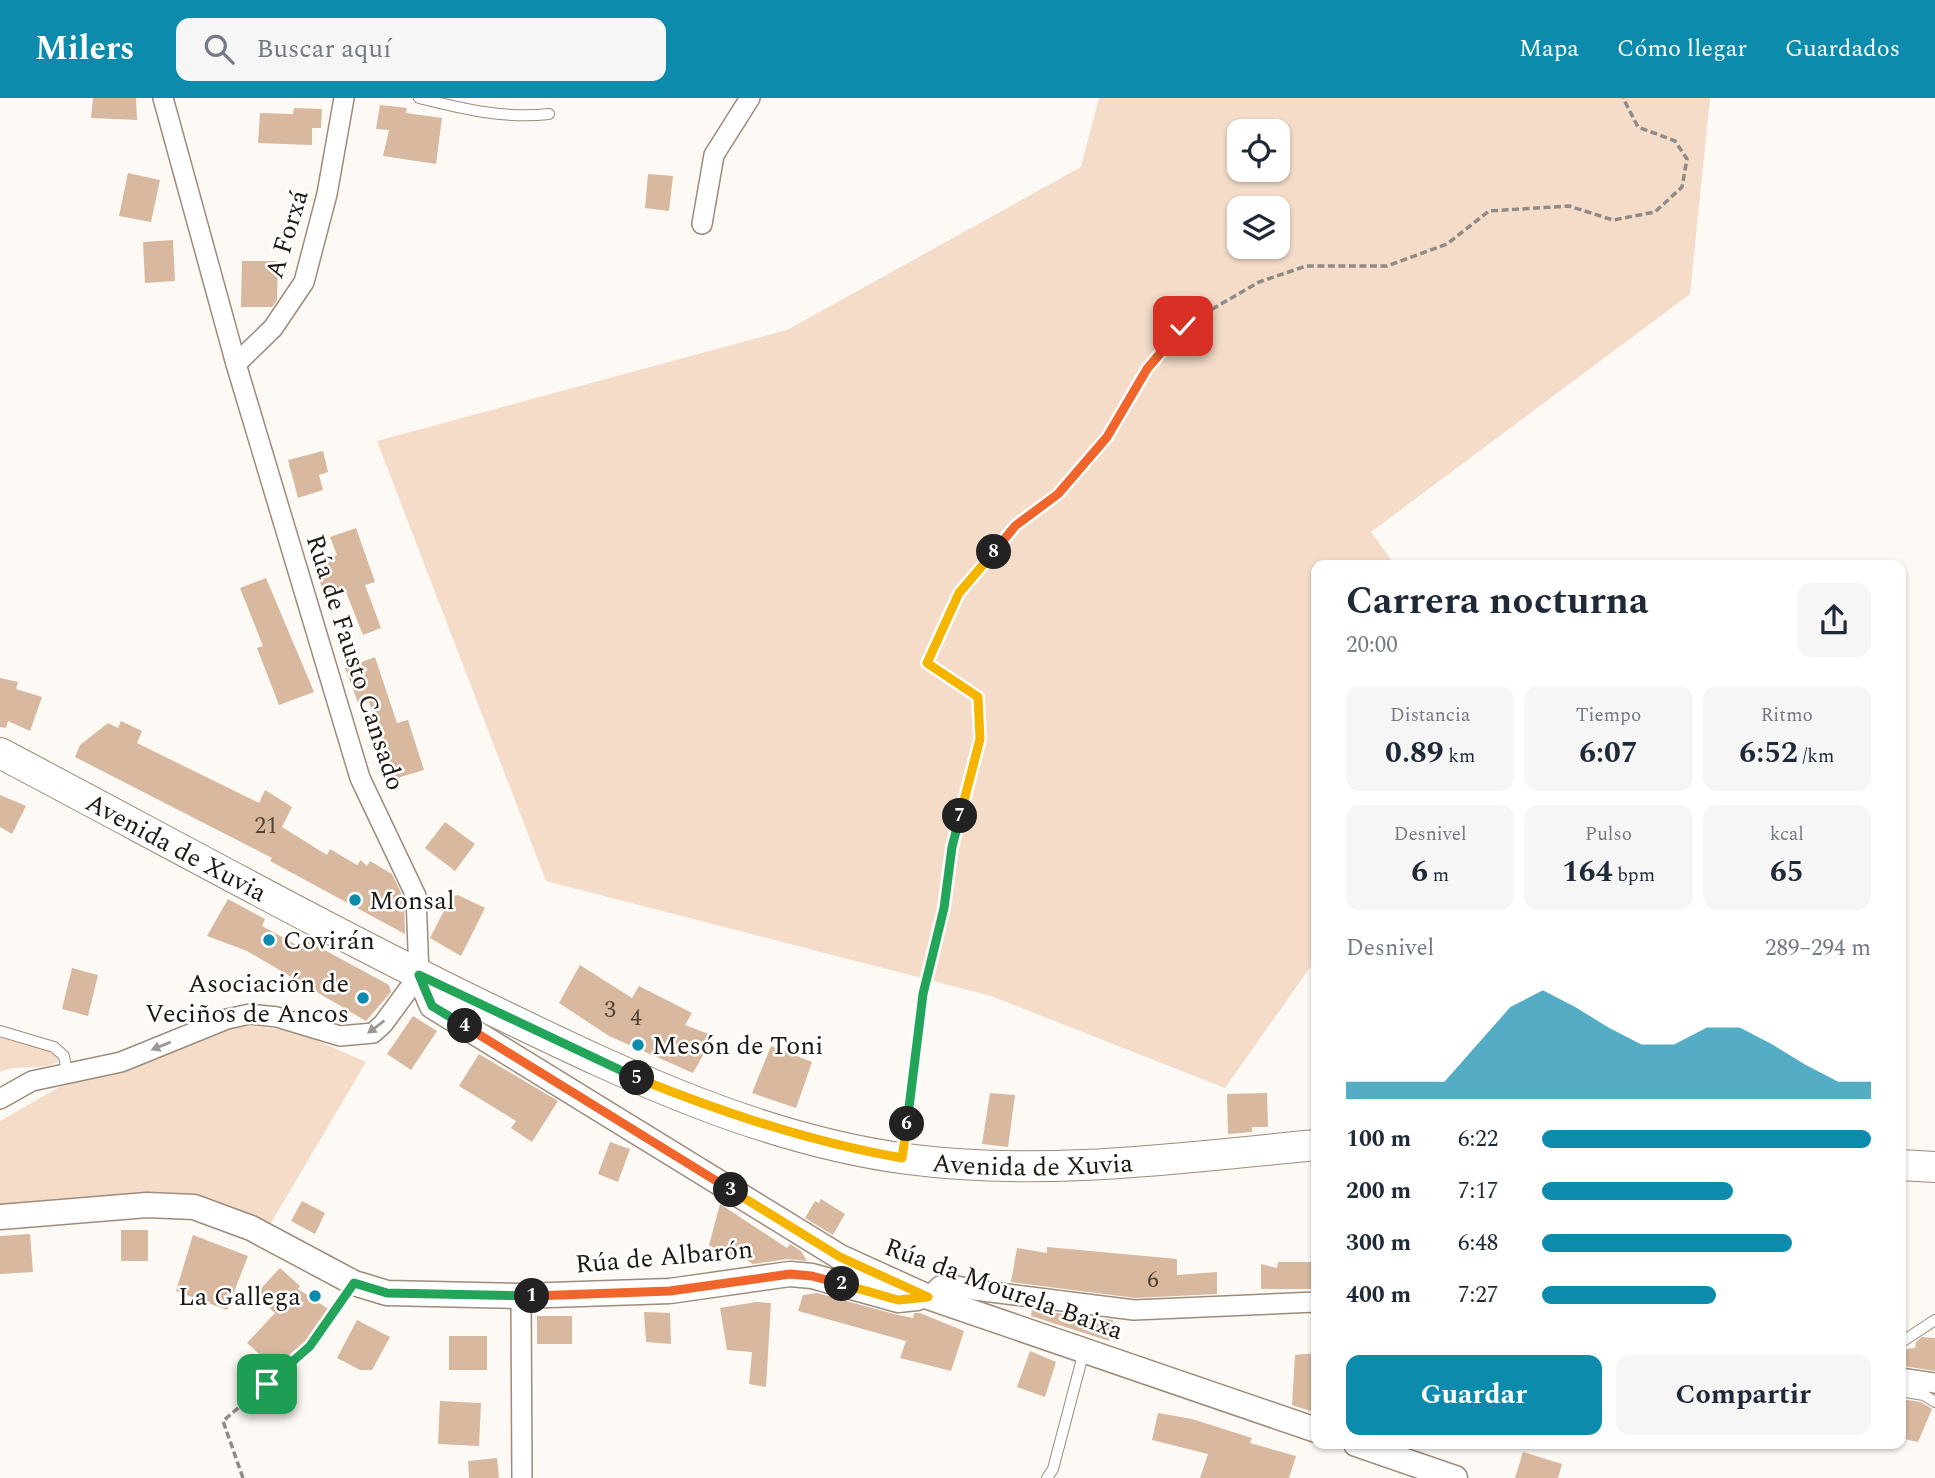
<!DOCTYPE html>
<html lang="es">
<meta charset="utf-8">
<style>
:root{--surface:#fff;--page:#f6f6f7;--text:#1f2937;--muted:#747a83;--accent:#0c8bac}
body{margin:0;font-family:Spectral,serif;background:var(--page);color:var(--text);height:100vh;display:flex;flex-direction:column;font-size:26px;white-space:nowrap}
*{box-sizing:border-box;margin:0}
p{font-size:23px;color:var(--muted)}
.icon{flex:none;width:38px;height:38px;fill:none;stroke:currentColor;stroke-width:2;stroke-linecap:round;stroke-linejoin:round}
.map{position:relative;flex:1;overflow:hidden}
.side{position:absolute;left:1311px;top:462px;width:595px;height:889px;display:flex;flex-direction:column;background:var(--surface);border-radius:14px;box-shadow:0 2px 5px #0004}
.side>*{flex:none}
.buttons{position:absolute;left:1227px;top:21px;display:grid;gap:14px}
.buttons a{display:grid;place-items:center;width:63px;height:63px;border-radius:14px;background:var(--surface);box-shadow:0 2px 5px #0004;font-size:35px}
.pin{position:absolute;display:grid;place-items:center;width:60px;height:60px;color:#fff;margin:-30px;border-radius:14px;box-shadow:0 4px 10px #0006}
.km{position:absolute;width:35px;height:35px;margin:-18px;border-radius:50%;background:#222;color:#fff;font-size:19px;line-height:35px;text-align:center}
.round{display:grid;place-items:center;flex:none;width:74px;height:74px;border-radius:14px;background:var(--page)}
.overview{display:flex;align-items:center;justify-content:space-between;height:119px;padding:0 35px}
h1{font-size:38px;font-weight:700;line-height:52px}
.figures{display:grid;grid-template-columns:repeat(3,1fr);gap:10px;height:119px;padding:7px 35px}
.figures div{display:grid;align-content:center;border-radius:14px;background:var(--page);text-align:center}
.figures b{font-size:30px;font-weight:700}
.figures small{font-size:19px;font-weight:400}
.figures p{font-size:19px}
.chart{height:196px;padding:14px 35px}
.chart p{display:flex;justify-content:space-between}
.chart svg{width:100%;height:126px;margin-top:7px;fill:var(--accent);opacity:.7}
.button{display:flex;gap:14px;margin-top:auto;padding:14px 35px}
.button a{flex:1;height:80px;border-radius:14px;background:var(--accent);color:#fff;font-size:28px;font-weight:700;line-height:80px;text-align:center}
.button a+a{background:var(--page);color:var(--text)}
ul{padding:0 35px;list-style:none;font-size:23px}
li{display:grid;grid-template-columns:112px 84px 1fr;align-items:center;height:52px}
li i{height:18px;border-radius:9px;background:var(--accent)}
header{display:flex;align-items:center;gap:42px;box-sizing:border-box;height:98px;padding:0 35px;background:var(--accent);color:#fff}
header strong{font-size:33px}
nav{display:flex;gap:38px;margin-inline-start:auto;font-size:24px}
.search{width:490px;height:63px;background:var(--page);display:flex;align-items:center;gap:18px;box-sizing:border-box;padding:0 24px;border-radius:14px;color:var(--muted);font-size:26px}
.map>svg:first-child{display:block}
.green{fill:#f4dcc9;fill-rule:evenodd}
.building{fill:#d8b89e}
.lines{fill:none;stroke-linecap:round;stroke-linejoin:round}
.service-casing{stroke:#9d8b7b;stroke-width:12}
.minor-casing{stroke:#9d8b7b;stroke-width:22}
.tertiary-casing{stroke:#9d8b7b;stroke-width:27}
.primary-casing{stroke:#9d8b7b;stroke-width:32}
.path{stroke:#908b86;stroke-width:3.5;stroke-dasharray:7 3.5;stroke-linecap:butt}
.service{stroke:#fff;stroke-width:10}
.minor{stroke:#fff;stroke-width:19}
.tertiary{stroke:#fff;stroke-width:24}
.primary{stroke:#fff;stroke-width:30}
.oneway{fill:#9b9895}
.split-1-casing{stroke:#fff;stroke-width:14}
.split-2-casing{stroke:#fff;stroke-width:14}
.split-3-casing{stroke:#fff;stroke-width:14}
.split-4-casing{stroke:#fff;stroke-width:14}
.split-5-casing{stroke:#fff;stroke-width:14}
.split-6-casing{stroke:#fff;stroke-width:14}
.split-7-casing{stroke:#fff;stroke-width:14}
.split-8-casing{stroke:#fff;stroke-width:14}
.split-9-casing{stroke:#fff;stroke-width:14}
.split-1{stroke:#22a559;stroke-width:9}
.split-2{stroke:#f0652b;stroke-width:9}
.split-3{stroke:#f5b400;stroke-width:9}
.split-4{stroke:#f0652b;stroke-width:9}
.split-5{stroke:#22a559;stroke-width:9}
.split-6{stroke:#f5b400;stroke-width:9}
.split-7{stroke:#22a559;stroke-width:9}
.split-8{stroke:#f5b400;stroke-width:9}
.split-9{stroke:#f0652b;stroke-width:9}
.poi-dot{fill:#0c8bac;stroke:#fff;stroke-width:2.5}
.labels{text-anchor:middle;stroke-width:5;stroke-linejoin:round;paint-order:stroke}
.number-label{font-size:23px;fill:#4e4136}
.street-label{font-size:26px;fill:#201913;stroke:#fff}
.poi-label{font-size:26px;fill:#201913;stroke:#fff;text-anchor:start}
</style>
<header>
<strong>Milers</strong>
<div class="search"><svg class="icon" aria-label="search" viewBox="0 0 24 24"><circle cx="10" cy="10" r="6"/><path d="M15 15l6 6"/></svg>Buscar aquí</div>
<nav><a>Mapa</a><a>Cómo llegar</a><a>Guardados</a></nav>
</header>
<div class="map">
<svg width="1935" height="1380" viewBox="0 0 1935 1380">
<rect width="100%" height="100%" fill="#fdf9f5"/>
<g class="green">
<path d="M1099,0H1710L1690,196L1371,434L1395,467H1316V861L1225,990L991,898L546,783L377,343L787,232L1081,69ZM1239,33H1278V72H1239ZM1239,110H1278V149H1239Z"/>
<polygon points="246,927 295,933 366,964 268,1130 217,1107 0,1109 0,1023 68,984 109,976 219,932"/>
<path d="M0,938L45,951L57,959L58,963C43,974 18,965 0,974Z"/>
</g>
<g class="building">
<polygon points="93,0 136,0 137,22 91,20"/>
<polygon points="380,7 407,10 406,15 442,20 436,66 383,58 389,32 376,31"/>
<polygon points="294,10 322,11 321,30 312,30 312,47 258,45 260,15 293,16"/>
<polygon points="128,75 160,82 151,124 119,118"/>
<polygon points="648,76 673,78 669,113 645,110"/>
<polygon points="173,142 175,183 145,185 143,144"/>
<polygon points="242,163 278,163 277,202 272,209 241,209"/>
<polygon points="323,353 328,374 319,377 323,392 298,400 288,362"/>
<polygon points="356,430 375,484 365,487 381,530 363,537 346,494 326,501 313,465 337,457 330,439"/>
<polygon points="266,480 314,594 279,607 257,550 263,548 240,490"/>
<polygon points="375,559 397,625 408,622 424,672 394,681 369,604 359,607 345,570"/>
<polygon points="0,580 18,584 16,591 42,599 30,633 8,623 6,630 0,629"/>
<polygon points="121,623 142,633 137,645 259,705 265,692 292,709 282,729 327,757 330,751 357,767 361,762 367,768 370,763 392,776 404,801 405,836 270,763 272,760 75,659 80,647 108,625 118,630"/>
<polygon points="0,697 26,708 12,736 0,729"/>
<polygon points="445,724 475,746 455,773 425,750"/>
<polygon points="458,797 485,810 461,858 430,840 451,799"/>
<polygon points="228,801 265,821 262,828 302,850 306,842 389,887 391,894 366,923 247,853 207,838"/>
<polygon points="580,867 632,900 639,888 692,915 685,927 714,938 693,975 609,938 559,905"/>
<polygon points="72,870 98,877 88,918 62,911"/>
<polygon points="413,918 437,933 411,972 387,956"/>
<polygon points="771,948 812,964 796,1010 752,995"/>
<polygon points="479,956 558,1003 532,1044 511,1030 516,1023 459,988"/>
<polygon points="990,995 1015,997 1008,1049 982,1046"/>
<polygon points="1267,995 1268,1029 1252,1029 1252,1034 1228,1036 1227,996"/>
<polygon points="610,1044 630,1051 618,1084 598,1076"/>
<polygon points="821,1101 845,1116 833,1137 805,1120 815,1103 819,1105"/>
<polygon points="302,1103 325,1115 315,1136 291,1123"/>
<polygon points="720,1106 787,1150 790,1146 801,1153 807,1163 788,1161 753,1166 733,1154 731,1160 709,1147"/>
<rect x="121" y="1132" width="27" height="31"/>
<polygon points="30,1136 33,1174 0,1176 0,1138"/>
<polygon points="193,1137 248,1158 227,1212 176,1193"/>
<polygon points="1047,1149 1177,1161 1177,1177 1217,1174 1217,1196 1135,1200 1011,1184 1017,1150 1047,1155"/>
<polygon points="1278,1164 1312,1164 1311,1191 1261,1191 1261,1166 1277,1170"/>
<polygon points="280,1170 300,1188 298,1191 330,1212 305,1245 276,1271 247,1245 275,1215 255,1197"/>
<polygon points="817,1195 894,1216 913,1220 914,1215 920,1215 964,1233 951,1273 900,1260 906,1243 798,1213 803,1197"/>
<polygon points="756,1204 771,1205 766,1289 749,1286 752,1254 727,1252 720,1210"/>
<polygon points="1032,1212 1113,1222 1109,1243 1031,1218"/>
<polygon points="644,1214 670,1215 671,1246 646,1244"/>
<rect x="537" y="1218" width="35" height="28"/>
<polygon points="357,1222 390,1239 372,1272 360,1272 337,1260"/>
<rect x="449" y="1238" width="38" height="34"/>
<polygon points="1922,1239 1935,1240 1935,1273 1903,1268 1905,1251 1915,1250 1916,1244"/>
<polygon points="1030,1253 1056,1264 1045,1299 1017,1289"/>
<polygon points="1316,1255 1316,1315 1292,1307 1295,1257"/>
<polygon points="1900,1301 1921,1304 1932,1311 1918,1344 1900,1340"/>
<polygon points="440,1303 481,1305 479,1348 438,1346"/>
<polygon points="1158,1315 1192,1321 1252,1340 1250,1345 1296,1358 1289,1380 1200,1380 1208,1356 1152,1342"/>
<polygon points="1523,1354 1562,1366 1558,1380 1515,1380"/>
<polygon points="497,1360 499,1380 469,1380 468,1363"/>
</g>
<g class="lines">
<defs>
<g id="service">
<path d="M419,0C463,11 504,21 549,16"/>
<polyline points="0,933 54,949 64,958 67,975"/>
<polyline points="1900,1245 1935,1222"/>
<polyline points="1900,1293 1924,1297 1935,1304"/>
<polyline points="1047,1380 1053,1371 1084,1253"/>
</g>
<g id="minor">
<polyline points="702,126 714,57 750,0"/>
<polyline points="236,266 273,230 304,184 327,96 344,0"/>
<polyline points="0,1001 32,983 121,964 227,921 250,916 277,919 340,938 373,935 383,926 419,877 416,798 360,680 236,266 163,0"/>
<polyline points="521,1198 522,1380"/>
<polyline points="928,1199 940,1188 948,1186 975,1192 1134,1212 1316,1204"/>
<polyline points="1900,1280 1935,1285"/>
</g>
<g id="tertiary">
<polyline points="419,877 432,908 840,1159 928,1199 1316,1332"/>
<polyline points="0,1119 147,1107 194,1109 251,1130 354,1185 387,1195 521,1198 670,1193 790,1176 812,1178 898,1202 917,1200"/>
<polyline points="1356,1346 1455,1380"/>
</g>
<g id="primary">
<path id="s1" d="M0,655C167,743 332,835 502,917C630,979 764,1042 907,1061C1043,1079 1180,1060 1316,1047"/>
<polyline points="1900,1067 1935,1069"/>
</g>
</defs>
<use href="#service" class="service-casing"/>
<use href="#minor" class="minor-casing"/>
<use href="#tertiary" class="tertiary-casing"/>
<use href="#primary" class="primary-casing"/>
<g class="path">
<polyline points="906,1035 923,896 944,810 952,749 980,641 978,599 927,564 959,495 1015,428 1058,396 1106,339 1147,270 1183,228 1259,184 1306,168 1387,168 1447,146 1489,113 1569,108 1613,122 1655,114 1682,89 1687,61 1675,43 1638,29 1623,0"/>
<polyline points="243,1380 223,1323 310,1248 340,1204"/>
</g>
<use href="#service" class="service"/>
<use href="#minor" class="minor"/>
<use href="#tertiary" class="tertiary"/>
<use href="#primary" class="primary"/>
</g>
<defs><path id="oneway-solid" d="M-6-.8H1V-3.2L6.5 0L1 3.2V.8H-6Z" transform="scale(1.75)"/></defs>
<g class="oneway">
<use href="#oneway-solid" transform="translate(376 929) rotate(143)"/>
<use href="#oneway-solid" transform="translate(161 948) rotate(158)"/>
</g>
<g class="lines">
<defs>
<polyline id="split-1" points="267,1286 310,1248 354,1185 387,1195 532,1198"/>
<polyline id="split-2" points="532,1198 670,1193 790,1176 812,1178 842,1186"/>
<polyline id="split-3" points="731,1092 840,1159 928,1199 898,1202 842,1186"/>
<polyline id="split-4" points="465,928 731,1092"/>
<polyline id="split-5" points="465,928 432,908 419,877 637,980"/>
<path id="split-6" d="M637,980C723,1015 810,1044 902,1060L907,1026"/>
<polyline id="split-7" points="907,1026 923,896 944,810 952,749 960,718"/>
<polyline id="split-8" points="960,718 980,641 978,599 927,565 959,495 994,454"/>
<polyline id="split-9" points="994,454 1015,428 1058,396 1107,339 1147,271 1183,228"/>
</defs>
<use href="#split-1" class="split-1-casing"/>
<use href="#split-2" class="split-2-casing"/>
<use href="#split-3" class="split-3-casing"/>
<use href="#split-4" class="split-4-casing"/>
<use href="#split-5" class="split-5-casing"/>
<use href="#split-6" class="split-6-casing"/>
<use href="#split-7" class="split-7-casing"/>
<use href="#split-8" class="split-8-casing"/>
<use href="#split-9" class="split-9-casing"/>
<use href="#split-1" class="split-1"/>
<use href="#split-2" class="split-2"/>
<use href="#split-3" class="split-3"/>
<use href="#split-4" class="split-4"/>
<use href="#split-5" class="split-5"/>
<use href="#split-6" class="split-6"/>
<use href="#split-7" class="split-7"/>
<use href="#split-8" class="split-8"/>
<use href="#split-9" class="split-9"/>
</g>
<g class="poi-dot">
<circle cx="355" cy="802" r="7"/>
<circle cx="269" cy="842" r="7"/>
<circle cx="363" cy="900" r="7"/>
<circle cx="638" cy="947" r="7"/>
<circle cx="315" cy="1198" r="7"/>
</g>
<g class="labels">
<g class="number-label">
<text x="266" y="735">21</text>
<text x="610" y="919">3</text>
<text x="636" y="927">4</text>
<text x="1153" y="1189">6</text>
</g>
<g class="street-label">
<text transform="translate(286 136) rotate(-73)" y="9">A Forxá</text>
<text transform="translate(356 564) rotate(72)" y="9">Rúa de Fausto Cansado</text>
<text dy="9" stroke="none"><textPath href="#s1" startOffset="200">Avenida de Xuvia</textPath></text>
<text dy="9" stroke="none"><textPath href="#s1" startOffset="1124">Avenida de Xuvia</textPath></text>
<text transform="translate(664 1158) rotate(-5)" y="9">Rúa de Albarón</text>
<text transform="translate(1004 1190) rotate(20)" y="9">Rúa da Mourela Baixa</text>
</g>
<g class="poi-label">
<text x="369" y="811">Monsal</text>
<text x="283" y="851">Covirán</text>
<text x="349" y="894" text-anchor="end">Asociación de<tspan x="349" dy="30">Veciños de Ancos</tspan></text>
<text x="652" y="956">Mesón de Toni</text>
<text x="301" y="1207" text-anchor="end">La Gallega</text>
</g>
</g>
</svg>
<div class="buttons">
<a><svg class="icon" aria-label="locate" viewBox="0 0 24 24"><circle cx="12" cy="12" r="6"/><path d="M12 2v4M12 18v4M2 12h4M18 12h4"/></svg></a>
<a><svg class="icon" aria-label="layers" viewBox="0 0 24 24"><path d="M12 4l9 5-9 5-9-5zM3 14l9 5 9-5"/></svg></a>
</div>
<div class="pin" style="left:267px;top:1286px;background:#1e9e55"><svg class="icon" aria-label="arrive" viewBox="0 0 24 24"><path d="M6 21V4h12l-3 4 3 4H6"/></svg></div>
<div class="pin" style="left:1183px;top:228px;background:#d93025"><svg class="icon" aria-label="check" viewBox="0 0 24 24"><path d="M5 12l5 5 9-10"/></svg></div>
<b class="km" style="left:532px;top:1198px">1</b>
<b class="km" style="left:842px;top:1186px">2</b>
<b class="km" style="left:731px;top:1092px">3</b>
<b class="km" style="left:465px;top:928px">4</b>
<b class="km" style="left:637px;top:980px">5</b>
<b class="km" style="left:907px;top:1026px">6</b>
<b class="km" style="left:960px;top:718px">7</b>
<b class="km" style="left:994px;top:454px">8</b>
<section class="side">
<div class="overview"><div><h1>Carrera nocturna</h1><p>20:00</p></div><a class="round"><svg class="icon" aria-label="share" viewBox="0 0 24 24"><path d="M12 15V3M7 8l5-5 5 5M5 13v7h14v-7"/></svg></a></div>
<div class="figures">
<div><p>Distancia</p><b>0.89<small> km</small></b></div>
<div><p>Tiempo</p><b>6:07</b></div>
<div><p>Ritmo</p><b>6:52<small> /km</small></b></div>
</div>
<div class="figures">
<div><p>Desnivel</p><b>6<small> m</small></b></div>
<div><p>Pulso</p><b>164<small> bpm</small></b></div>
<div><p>kcal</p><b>65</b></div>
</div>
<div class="chart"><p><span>Desnivel</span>289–294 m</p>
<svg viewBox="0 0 160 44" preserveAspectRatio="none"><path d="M0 44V38L10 38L20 38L30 38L40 25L50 12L60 6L70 12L80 19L90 25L100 25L110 19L120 19L130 25L140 32L150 38L160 38V44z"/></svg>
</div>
<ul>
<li><b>100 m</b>6:22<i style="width:100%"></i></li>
<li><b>200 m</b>7:17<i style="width:58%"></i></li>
<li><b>300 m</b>6:48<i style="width:76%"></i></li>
<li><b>400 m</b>7:27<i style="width:53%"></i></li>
</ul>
<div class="button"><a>Guardar</a><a>Compartir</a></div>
</section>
</div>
